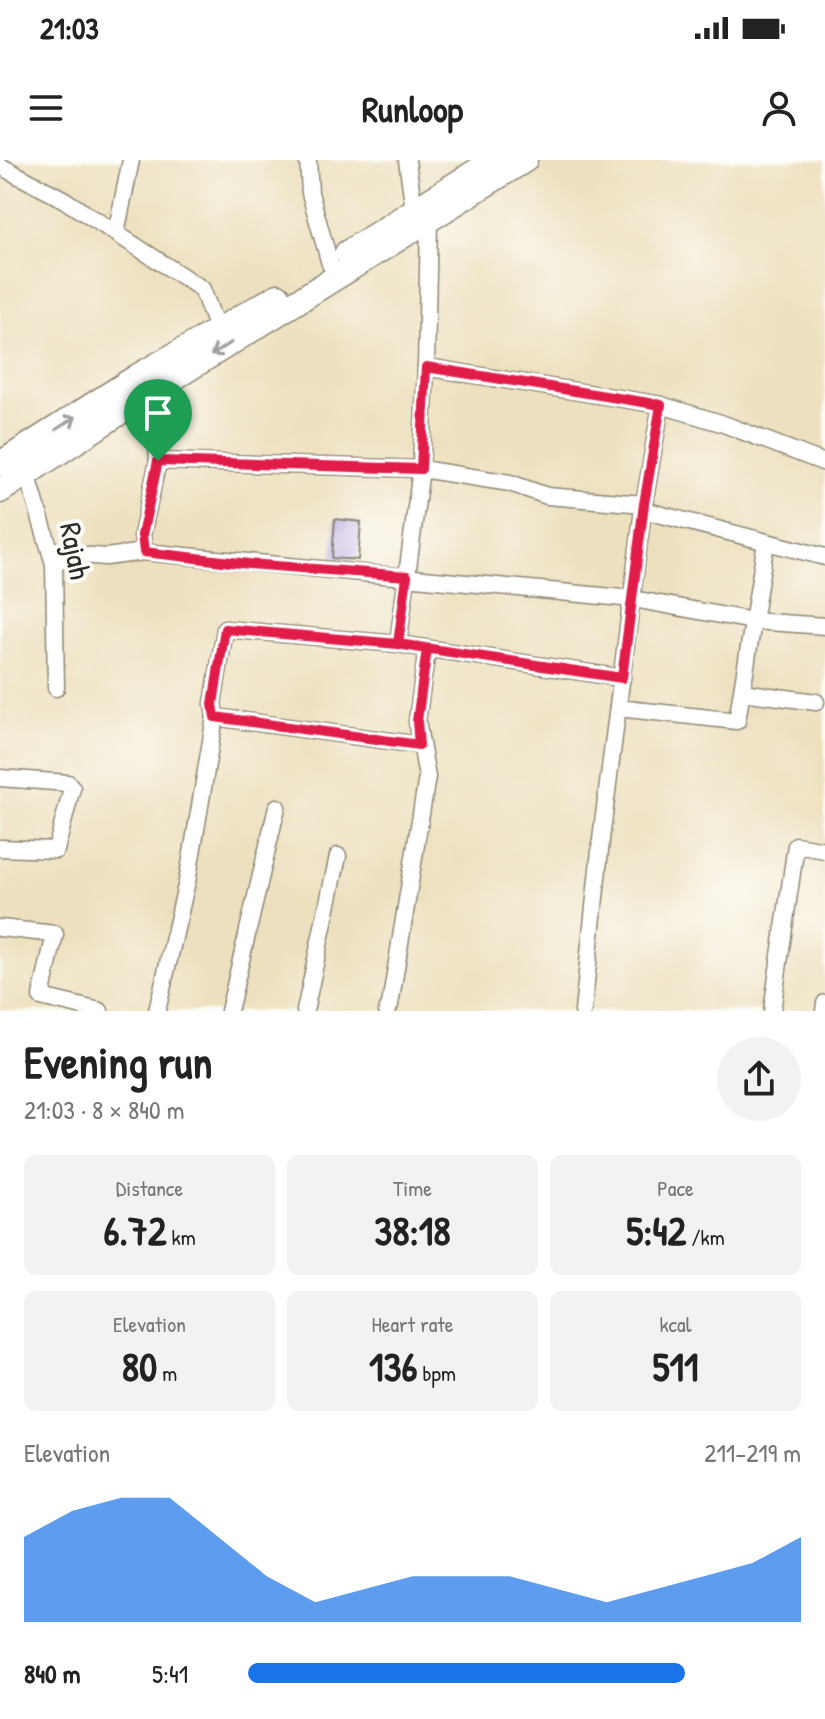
<!DOCTYPE html>
<meta charset="utf-8">
<style>
:root{--surface:#fff;--page:#f2f2f2;--text:#222;--muted:#767676;--accent:#1a73e8}
body{margin:0;font-family:"Patrick Hand",sans-serif;background:var(--page);color:var(--text);height:100vh;display:flex;flex-direction:column;font-size:30px;white-space:nowrap}
*{box-sizing:border-box;margin:0}
p{font-size:26px;color:var(--muted)}
.icon{flex:none;width:44px;height:44px;fill:none;stroke:currentColor;stroke-width:2;stroke-linecap:round;stroke-linejoin:round}
.map{position:relative;height:851px;overflow:hidden}
.panel{display:flex;flex-direction:column;background:var(--surface);flex:1}
.panel>*{flex:none}
.pin{position:absolute;display:grid;place-items:center;width:68px;height:68px;color:#fff;margin:-82px -34px;border-radius:50% 50% 50% 0;rotate:-45deg;box-shadow:0 0 8px #0007}
.pin .icon{rotate:45deg}
.round{display:grid;place-items:center;flex:none;width:84px;height:84px;border-radius:42px;background:var(--page)}
.head{display:flex;align-items:center;justify-content:space-between;height:136px;padding:0 24px}
h1{font-size:44px;font-weight:700;line-height:60px}
.stats{display:grid;grid-template-columns:repeat(3,1fr);gap:12px;height:136px;padding:8px 24px}
.stats div{display:grid;align-content:center;border-radius:12px;background:var(--page);text-align:center}
.stats b{font-size:40px;font-weight:700}
.stats small{font-size:22px;font-weight:400}
.stats p{font-size:22px}
.chart{height:224px;padding:16px 24px}
.chart p{display:flex;justify-content:space-between}
.chart svg{width:100%;height:144px;margin-top:8px;fill:var(--accent);opacity:.7}
ul{padding:0 24px;list-style:none;font-size:26px}
li{display:grid;grid-template-columns:128px 96px 1fr;align-items:center;height:60px}
li i{height:20px;border-radius:10px;background:var(--accent)}
.status{display:flex;justify-content:space-between;align-items:center;height:56px;padding:0 40px;background:var(--surface);direction:ltr}
.status svg{height:22px;fill:currentColor}
header{display:flex;justify-content:space-between;align-items:center;height:104px;padding:0 24px;background:var(--surface);font-size:36px;font-weight:700}
.map>svg:first-child{display:block}
.building{fill:#b1a1df}
.lines{fill:none;stroke-linecap:round;stroke-linejoin:round}
.street-casing{stroke:#8c8674;stroke-width:19}
.primary-casing{stroke:#8c8674;stroke-width:27}
.street{stroke:#fff;stroke-width:16}
.primary{stroke:#fff;stroke-width:24}
.oneway{stroke:#a0a0a0}
.route-casing{stroke:#fff;stroke-width:16}
.route{stroke:#e11d48;stroke-width:10}
.labels{text-anchor:middle;stroke-width:8;stroke-linejoin:round;paint-order:stroke}
.street-label{font-size:30px;fill:#2b2b2b;stroke:#fdfcf7}
</style>
<div class="status"><b>21:03</b><svg viewBox="0 0 49 12"><path d="M0 12V9h3v3zM5 12V6h3v6zM10 12V3h3v9zM15 12V0h3v12zM26 1h20v11H26zM47 4h2v5h-2z"/></svg></div>
<header><svg class="icon" aria-label="menu" viewBox="0 0 24 24"><path d="M4 6h16M4 12h16M4 18h16"/></svg>Runloop<svg class="icon" aria-label="person" viewBox="0 0 24 24"><circle cx="12" cy="8" r="4"/><path d="M4 21q1-7 8-7t8 7"/></svg></header>
<div class="map">
<svg width="825" height="851" viewBox="0 0 825 851">
<rect width="100%" height="100%" fill="#fdfcf7"/>
<filter id="ink" filterUnits="userSpaceOnUse"><feTurbulence type="fractalNoise" baseFrequency=".0125" numOctaves="2"/><feDisplacementMap in="SourceGraphic" scale="16" xChannelSelector="R" yChannelSelector="G"/><feConvolveMatrix kernelMatrix="1 2 1 2 8 2 1 2 1" color-interpolation-filters="sRGB"/></filter>
<filter id="wash" filterUnits="userSpaceOnUse"><feTurbulence type="fractalNoise" baseFrequency=".006" numOctaves="4" result="noise"/><feDisplacementMap in="SourceGraphic" scale="32" xChannelSelector="R" yChannelSelector="G"/><feGaussianBlur stdDeviation="1.8" result="paint"/><feColorMatrix in="noise" values="0 0 0 0 0 0 0 0 0 0 0 0 0 0 0 0 0 1.4 0 .05"/><feComposite in="paint" operator="in"/></filter>
<g filter="url(#wash)">
<rect width="100%" height="100%" fill="#ede0be"/>
<g id="blocks">
<polygon class="building" points="335,359 361,362 358,400 332,398"/>
</g>
</g>
<g filter="url(#ink)">
<use href="#blocks" fill-opacity="0" stroke="#8c8674" stroke-width="2"/>
<g class="lines">
<defs>
<g id="street">
<polyline points="308,0 310,33 330,104"/>
<polyline points="407,0 414,50"/>
<polyline points="0,6 63,39 202,129 217,169"/>
<polyline points="429,62 426,207 661,245 643,350 602,671 583,851"/>
<polyline points="116,73 131,0"/>
<polyline points="153,231 158,301 421,309 426,207"/>
<polyline points="661,245 721,263 825,303"/>
<polyline points="27,313 54,404 56,528"/>
<polyline points="643,350 825,397"/>
<polyline points="144,392 142,375 158,301"/>
<polyline points="54,404 69,394 106,397 144,392 633,439 753,461 825,466"/>
<polyline points="622,518 398,484 421,309 510,323 547,336 644,344"/>
<polyline points="742,532 816,542"/>
<polyline points="618,548 737,561 766,382"/>
<polyline points="215,557 419,585"/>
<polyline points="0,618 68,623 72,628 56,690 0,688"/>
<polyline points="0,768 55,774 41,837 100,851"/>
<polyline points="157,851 188,717 215,557 213,544 225,469 398,484"/>
<polyline points="229,851 277,647"/>
<polyline points="305,851 338,696"/>
<polyline points="387,851 390,845 427,617 417,561 427,489"/>
<polyline points="772,851 796,685 825,690"/>
<polyline points="824,851 825,843"/>
</g>
<g id="primary">
<polyline points="347,93 494,0"/>
<polyline points="0,304 138,216 278,136"/>
<polyline points="0,331 153,231 525,0"/>
</g>
</defs>
<use href="#street" class="street-casing"/>
<use href="#primary" class="primary-casing"/>
<use href="#street" class="street"/>
<use href="#primary" class="primary"/>
</g>
<defs><path id="oneway-shaft" d="M-6 0H5M1.5-3L5.5 0L1.5 3" fill="none" stroke-width="1.6" stroke-linecap="round" stroke-linejoin="round" transform="scale(2)"/></defs>
<g class="oneway">
<use href="#oneway-shaft" transform="translate(221 189) rotate(148)"/>
<use href="#oneway-shaft" transform="translate(66 263) rotate(-33)"/>
</g>
</g>
<g class="lines" filter="url(#ink)">
<defs>
<polyline id="route" points="158,301 142,375 144,392 249,404 407,416 398,484 427,489 417,561 419,585 215,557 213,544 225,469 398,484 622,518 644,344 661,245 426,207 421,309 158,301"/>
</defs>
<use href="#route" class="route-casing"/>
<use href="#route" class="route"/>
</g>
<g class="labels">
<g class="street-label">
<text transform="translate(75 391) rotate(79)" y="10">Rajah</text>
</g>
</g>
</svg>
<div class="pin" style="left:158px;top:301px;background:#1e9e55"><svg class="icon" aria-label="arrive" viewBox="0 0 24 24"><path d="M6 21V4h12l-3 4 3 4H6"/></svg></div>
</div>
<section class="panel">
<div class="head"><div><h1>Evening run</h1><p>21:03 · 8 × 840 m</p></div><a class="round"><svg class="icon" aria-label="share" viewBox="0 0 24 24"><path d="M12 15V3M7 8l5-5 5 5M5 13v7h14v-7"/></svg></a></div>
<div class="stats">
<div><p>Distance</p><b>6.72<small> km</small></b></div>
<div><p>Time</p><b>38:18</b></div>
<div><p>Pace</p><b>5:42<small> /km</small></b></div>
</div>
<div class="stats">
<div><p>Elevation</p><b>80<small> m</small></b></div>
<div><p>Heart rate</p><b>136<small> bpm</small></b></div>
<div><p>kcal</p><b>511</b></div>
</div>
<div class="chart"><p><span>Elevation</span>211–219 m</p>
<svg viewBox="0 0 160 44" preserveAspectRatio="none"><path d="M0 44V18L10 10L20 6L30 6L40 18L50 30L60 38L70 34L80 30L90 30L100 30L110 34L120 38L130 34L140 30L150 26L160 18V44z"/></svg>
</div>
<ul>
<li><b>840 m</b>5:41<i style="width:79%"></i></li>
</ul>
</section>
